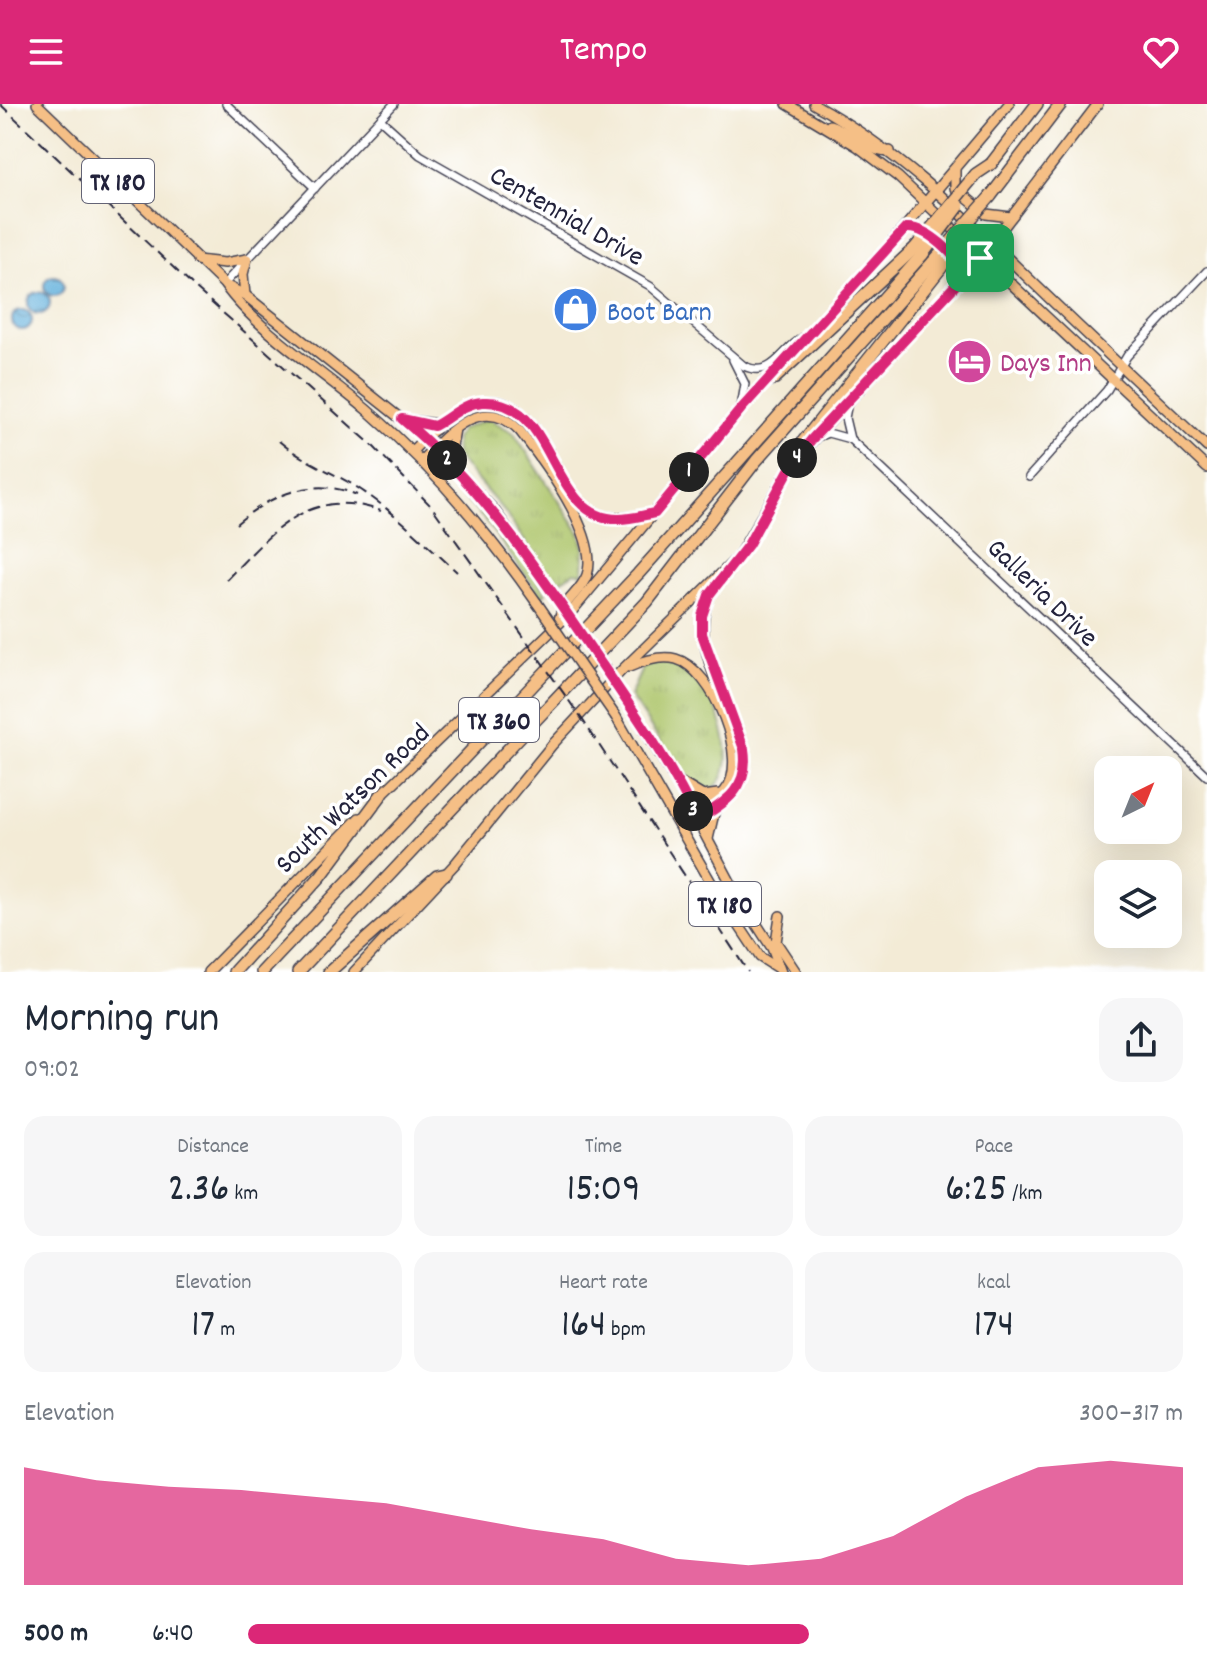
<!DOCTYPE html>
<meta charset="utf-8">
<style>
:root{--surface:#fff;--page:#f6f6f7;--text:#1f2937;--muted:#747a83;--accent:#db2777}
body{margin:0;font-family:Dekko,sans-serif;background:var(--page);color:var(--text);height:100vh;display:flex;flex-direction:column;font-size:30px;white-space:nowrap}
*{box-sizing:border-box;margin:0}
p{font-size:26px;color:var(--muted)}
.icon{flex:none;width:44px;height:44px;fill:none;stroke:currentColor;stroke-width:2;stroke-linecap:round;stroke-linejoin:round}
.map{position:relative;height:868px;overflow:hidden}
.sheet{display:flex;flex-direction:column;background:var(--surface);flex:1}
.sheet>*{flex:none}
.needle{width:52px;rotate:43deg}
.controls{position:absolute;left:1094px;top:652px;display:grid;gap:16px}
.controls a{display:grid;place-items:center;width:88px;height:88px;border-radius:16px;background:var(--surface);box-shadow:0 8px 32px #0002;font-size:40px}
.pin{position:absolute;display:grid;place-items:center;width:68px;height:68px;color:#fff;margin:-34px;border-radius:16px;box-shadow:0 4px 12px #0006}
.km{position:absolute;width:40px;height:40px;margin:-20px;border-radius:50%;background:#222;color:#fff;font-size:22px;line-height:40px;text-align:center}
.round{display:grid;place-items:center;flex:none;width:84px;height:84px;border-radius:24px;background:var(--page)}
.summary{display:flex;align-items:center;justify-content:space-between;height:136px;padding:0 24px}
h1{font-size:44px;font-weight:600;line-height:60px}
.metrics{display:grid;grid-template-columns:repeat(3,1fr);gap:12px;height:136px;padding:8px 24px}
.metrics div{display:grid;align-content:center;border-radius:20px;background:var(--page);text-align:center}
.metrics b{font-size:40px;font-weight:600}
.metrics small{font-size:22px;font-weight:400}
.metrics p{font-size:22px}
.chart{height:224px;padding:16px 24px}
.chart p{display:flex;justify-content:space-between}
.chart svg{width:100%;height:144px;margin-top:8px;fill:var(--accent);opacity:.7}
ul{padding:0 24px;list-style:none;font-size:26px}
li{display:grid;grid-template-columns:128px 96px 1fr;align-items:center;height:60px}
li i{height:20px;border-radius:10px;background:var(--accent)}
header{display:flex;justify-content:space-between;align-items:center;height:104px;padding:0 24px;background:var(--accent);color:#fff;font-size:36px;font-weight:600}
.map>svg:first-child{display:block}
.grass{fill:url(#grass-tufts);stroke:#687452;stroke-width:2}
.water{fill:url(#water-waves);stroke:#42698c;stroke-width:2}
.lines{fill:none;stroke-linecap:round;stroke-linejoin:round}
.minor-casing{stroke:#414052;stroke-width:10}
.major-casing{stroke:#414052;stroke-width:12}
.highway-casing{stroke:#414052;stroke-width:14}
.minor{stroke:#fff;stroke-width:7}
.major{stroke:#f5bf86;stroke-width:9}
.highway{stroke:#f5bf86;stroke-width:11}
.rail{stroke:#22223b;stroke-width:2;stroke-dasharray:12 6;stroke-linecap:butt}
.major-bridge-casing{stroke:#414052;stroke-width:12;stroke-linecap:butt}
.highway-bridge-casing{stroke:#414052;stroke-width:14;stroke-linecap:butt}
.major-bridge{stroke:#f5bf86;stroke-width:9}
.highway-bridge{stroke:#f5bf86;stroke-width:11}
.route-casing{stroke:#fff;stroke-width:16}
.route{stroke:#db2777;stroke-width:10}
.labels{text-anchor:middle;stroke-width:7;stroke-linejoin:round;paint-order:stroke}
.shield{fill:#fff;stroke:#646476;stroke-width:2}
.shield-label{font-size:26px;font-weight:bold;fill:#22223b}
.street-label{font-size:28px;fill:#22223b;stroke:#fff}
.shop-label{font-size:28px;fill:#366cbe;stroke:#fff;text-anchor:start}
.hotel-label{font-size:28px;fill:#b23c85;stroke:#fff;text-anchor:start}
</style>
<header><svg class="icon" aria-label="menu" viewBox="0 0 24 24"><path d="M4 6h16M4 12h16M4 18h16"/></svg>Tempo<svg class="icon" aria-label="heart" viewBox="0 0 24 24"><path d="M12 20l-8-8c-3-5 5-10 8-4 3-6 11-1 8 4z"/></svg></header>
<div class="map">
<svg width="1207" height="868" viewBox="0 0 1207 868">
<defs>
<pattern id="grass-tufts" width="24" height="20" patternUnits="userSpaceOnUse" patternTransform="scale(2)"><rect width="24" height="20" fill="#adc56a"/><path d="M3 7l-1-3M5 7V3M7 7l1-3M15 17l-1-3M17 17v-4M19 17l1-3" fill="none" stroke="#95a95d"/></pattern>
<pattern id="water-waves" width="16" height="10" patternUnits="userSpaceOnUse" patternTransform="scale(2)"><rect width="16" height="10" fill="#62b0dc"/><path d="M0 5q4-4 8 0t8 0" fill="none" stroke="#508fb4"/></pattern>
</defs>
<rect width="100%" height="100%" fill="#fff"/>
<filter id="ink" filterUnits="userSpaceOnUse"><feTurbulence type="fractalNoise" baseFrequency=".0125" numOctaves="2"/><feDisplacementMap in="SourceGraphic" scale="16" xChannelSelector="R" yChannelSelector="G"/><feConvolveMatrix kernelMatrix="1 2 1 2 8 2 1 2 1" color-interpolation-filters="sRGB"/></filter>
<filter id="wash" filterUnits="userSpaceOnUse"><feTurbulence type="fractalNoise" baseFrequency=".006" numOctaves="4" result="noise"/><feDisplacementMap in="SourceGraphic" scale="32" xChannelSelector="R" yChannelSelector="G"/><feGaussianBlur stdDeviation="1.8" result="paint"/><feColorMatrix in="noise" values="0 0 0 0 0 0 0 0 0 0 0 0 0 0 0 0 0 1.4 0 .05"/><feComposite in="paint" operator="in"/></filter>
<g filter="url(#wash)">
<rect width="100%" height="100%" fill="#f3ebd6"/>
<g class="grass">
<polygon points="489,315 514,329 580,429 584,444 583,469 574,468 555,481 504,407 456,352 455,335 462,325"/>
<path d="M437,356C476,380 520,451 546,489L542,493L484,415L439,366Z"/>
<path d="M664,557C673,558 686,562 693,568C716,589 748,672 707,687L687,678L630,592L644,560Z"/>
</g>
<g class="water">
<circle cx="54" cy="182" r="10"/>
<circle cx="39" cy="199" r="11"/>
<circle cx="22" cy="216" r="10"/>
</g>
</g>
<g filter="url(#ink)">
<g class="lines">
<defs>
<g id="minor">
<polyline points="226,0 315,84"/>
<path d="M380,15L420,51L650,182L744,262C773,275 780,247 802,234"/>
<polyline points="224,180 394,0"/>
<polyline points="733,256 745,280 741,303"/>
<polyline points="848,298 845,314 850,335"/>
<polyline points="817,333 828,329 850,335 1207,672"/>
<polyline points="1029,373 1107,286 1127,252 1207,167"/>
</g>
<g id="major">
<path d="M37,0L224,180C256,226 323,268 367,306C433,363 487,427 537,499"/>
<polyline points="787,0 857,42 898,73 1207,364"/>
<path d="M814,0C894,44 956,104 1021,167C1083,227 1145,285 1207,343"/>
<path d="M830,21C847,26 875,52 890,47"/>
<polyline points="955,66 955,84 986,110 1011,113"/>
<path d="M906,124C926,122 958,152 965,171"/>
<polyline points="197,156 225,159 247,155 243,170 245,191"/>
<polyline points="225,181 245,191 425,334 494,406 550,484"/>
<polyline points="406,316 438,320"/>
<path d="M412,347C459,299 506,266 547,345C558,366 569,393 589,406C610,419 632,413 655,409"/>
<path d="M422,356C449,327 484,289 520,327C544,358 600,432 587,471C581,489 560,498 559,518"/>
<polyline points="454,361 451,348 455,325"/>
<path d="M629,563C643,557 660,551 676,555C713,565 751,657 725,687C714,699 691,707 677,715"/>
<polyline points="629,600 679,682 734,785 772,844 781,868"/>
<polyline points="616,613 716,787 760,853 779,865"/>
<polyline points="678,677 703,692 718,690"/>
<polyline points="377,695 572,507 741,305 866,169 1009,0"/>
<path d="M682,724C716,705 751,690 744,645C728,595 682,532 715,482"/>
<polyline points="708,735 715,705"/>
<polyline points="780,812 776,838 796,868"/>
<polyline points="208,868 359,714"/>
<polyline points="354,868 455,760 552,641 622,566 738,453 794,357 980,154 1098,0"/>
</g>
<g id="highway">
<polyline points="991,60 1037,0"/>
<polyline points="990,93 1061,0"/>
<polyline points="766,277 775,274 915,144"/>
<polyline points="794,357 797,345 941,164"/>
<polyline points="234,868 321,772 382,690"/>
<polyline points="262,868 638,470 923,150"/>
<polyline points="298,868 647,498 756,357 933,158"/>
<polyline points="329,868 437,772 446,770"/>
</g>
</defs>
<use href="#minor" class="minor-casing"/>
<use href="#major" class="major-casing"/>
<use href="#highway" class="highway-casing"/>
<use href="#minor" class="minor"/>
<use href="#major" class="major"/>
<use href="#highway" class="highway"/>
<g class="rail">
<polyline points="0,0 195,184 373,342 432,403 584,618 748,868"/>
<path d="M279,337C303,358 332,367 358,384C395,408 424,438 457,468"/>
<path d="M236,420C270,391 313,372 357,391"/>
<path d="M226,476C272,429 308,381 381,407"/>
</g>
<defs>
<g id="major-bridge">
<polyline points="550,484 629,600"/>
<polyline points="537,499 616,613"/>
</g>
<g id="highway-bridge">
<polyline points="915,144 976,70 991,60"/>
<polyline points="923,150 959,102"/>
<polyline points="933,158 990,93"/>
<polyline points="941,164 956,140"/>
</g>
</defs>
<use href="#major-bridge" class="major-bridge-casing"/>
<use href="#highway-bridge" class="highway-bridge-casing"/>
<use href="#major-bridge" class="major-bridge"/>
<use href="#highway-bridge" class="highway-bridge"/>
</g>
</g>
<g class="lines" filter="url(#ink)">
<defs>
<path id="route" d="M980,154L965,171C958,152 927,122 906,124L741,305L655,409C644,411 631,415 619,415C548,416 557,294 483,298C462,299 451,314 434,322L402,315C483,383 539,468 598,555C633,606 670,659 697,716C727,698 750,683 744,645L702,530V512L709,491L748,441L794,357L812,335L965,171L980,165L998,171L980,154"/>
</defs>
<use href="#route" class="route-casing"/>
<use href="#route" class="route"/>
</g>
<defs>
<symbol id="shop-disc" viewBox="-11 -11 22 22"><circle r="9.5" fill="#3f7fe0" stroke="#fff"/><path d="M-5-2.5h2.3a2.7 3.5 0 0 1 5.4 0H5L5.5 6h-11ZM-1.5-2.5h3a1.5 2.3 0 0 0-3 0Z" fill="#fff"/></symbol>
<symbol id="hotel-disc" viewBox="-11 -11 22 22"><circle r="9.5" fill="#d1479c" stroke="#fff"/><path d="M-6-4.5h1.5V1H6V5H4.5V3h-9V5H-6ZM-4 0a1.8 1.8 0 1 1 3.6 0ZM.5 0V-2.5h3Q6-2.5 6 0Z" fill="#fff"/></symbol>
</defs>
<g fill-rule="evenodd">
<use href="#shop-disc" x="550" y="180" width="51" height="51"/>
<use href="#hotel-disc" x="944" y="232" width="51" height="51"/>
</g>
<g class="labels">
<g class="shield">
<rect x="82" y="55" width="72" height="44" rx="6"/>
<rect x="459" y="594" width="80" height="44" rx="6"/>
<rect x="689" y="778" width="72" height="44" rx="6"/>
</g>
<g class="shield-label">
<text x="118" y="86">TX 180</text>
<text x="499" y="625">TX 360</text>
<text x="725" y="809">TX 180</text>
</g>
<g class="street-label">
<text transform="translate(568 110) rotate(30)" y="10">Centennial Drive</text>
<text transform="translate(1044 487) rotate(44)" y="10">Galleria Drive</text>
<text transform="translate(351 693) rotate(-44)" y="10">South Watson Road</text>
</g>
<g class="shop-label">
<text x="607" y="216">Boot Barn</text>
</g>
<g class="hotel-label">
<text x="1000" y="267">Days Inn</text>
</g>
</g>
</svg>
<div class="controls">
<a><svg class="needle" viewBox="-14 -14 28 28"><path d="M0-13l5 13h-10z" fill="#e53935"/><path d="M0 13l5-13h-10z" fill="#747a83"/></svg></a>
<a><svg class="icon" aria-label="layers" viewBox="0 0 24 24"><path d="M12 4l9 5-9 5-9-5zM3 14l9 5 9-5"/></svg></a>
</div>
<div class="pin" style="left:980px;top:154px;background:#1e9e55"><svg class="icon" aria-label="arrive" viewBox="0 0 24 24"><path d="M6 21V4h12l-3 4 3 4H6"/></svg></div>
<b class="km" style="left:689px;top:368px">1</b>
<b class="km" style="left:447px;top:356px">2</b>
<b class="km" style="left:693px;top:707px">3</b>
<b class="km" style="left:797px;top:354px">4</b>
</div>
<section class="sheet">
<div class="summary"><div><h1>Morning run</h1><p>09:02</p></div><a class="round"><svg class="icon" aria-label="share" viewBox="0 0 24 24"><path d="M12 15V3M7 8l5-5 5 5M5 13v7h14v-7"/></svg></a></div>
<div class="metrics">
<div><p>Distance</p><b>2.36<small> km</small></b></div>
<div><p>Time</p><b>15:09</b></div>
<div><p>Pace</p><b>6:25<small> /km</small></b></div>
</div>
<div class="metrics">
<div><p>Elevation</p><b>17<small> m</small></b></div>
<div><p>Heart rate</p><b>164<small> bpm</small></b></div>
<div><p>kcal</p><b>174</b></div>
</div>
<div class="chart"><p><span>Elevation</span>300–317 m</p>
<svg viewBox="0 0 160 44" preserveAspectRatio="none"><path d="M0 44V8L10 12L20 14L30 15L40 17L50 19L60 23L70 27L80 30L90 36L100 38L110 36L120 29L130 17L140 8L150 6L160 8V44z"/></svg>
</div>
<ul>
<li><b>500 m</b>6:40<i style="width:60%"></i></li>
</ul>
</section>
